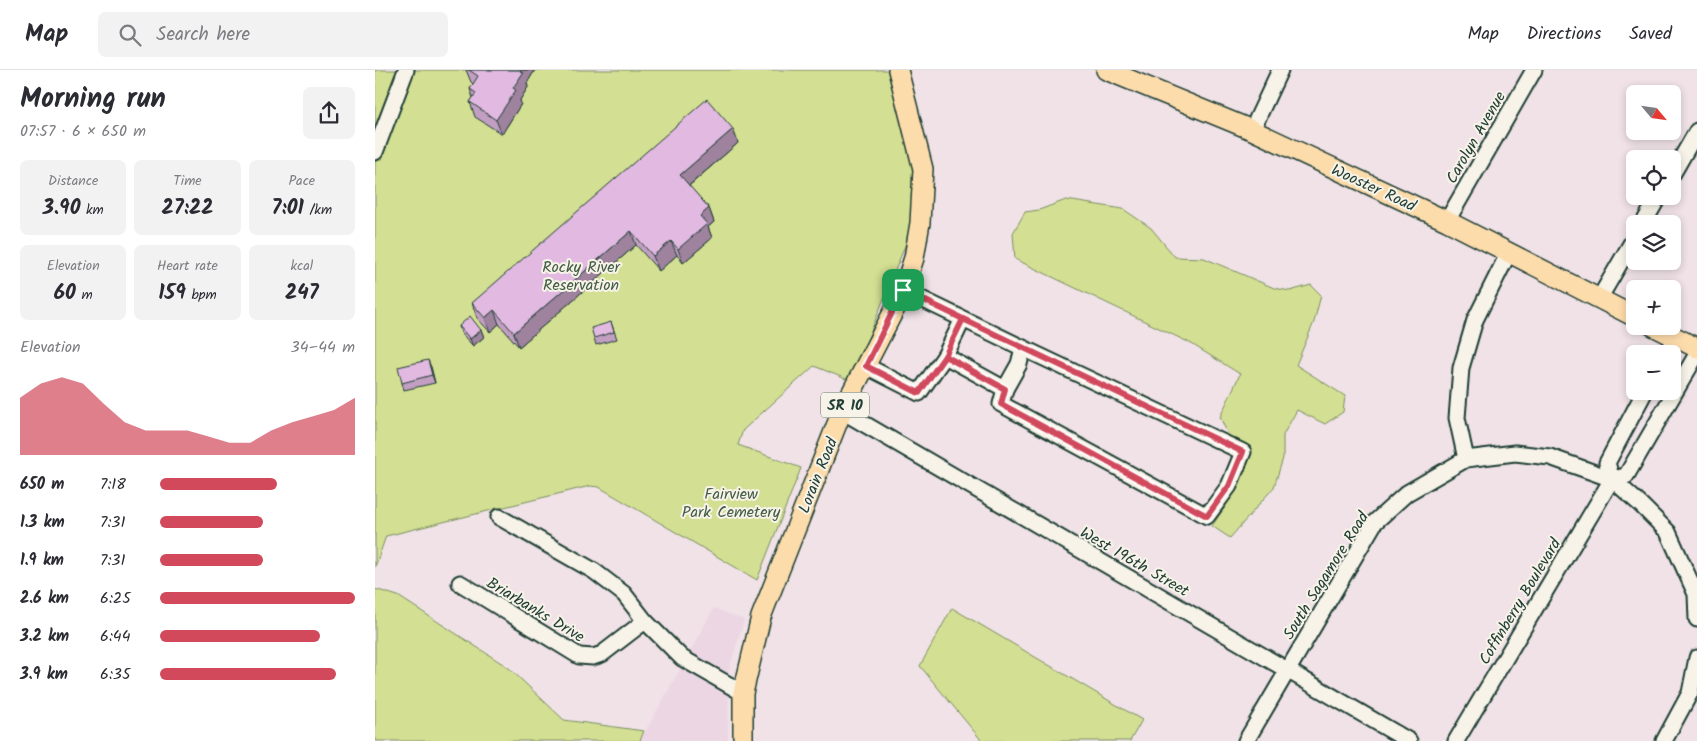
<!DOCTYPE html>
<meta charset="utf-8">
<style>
:root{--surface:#fff;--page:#f2f2f3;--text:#2b2b33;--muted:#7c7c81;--line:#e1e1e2;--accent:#d1495b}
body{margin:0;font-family:Kalam,sans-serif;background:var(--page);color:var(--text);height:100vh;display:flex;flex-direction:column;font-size:19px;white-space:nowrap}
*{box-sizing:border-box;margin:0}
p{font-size:16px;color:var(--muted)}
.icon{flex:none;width:28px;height:28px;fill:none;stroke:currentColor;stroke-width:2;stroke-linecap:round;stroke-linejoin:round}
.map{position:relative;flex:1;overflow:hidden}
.side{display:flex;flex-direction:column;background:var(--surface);width:375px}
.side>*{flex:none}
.needle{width:32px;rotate:119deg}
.buttons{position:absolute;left:1251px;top:15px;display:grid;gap:10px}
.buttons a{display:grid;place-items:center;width:55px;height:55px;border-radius:8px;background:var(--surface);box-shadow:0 2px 8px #0003;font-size:25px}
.pin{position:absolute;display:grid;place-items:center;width:42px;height:42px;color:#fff;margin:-21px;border-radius:10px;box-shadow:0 2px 8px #0006}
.round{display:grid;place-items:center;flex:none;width:52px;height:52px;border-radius:8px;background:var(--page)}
.headline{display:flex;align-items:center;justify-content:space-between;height:85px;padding:0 20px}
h1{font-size:28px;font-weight:600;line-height:38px}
.stats{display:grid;grid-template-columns:repeat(3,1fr);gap:8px;height:85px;padding:5px 20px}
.stats div{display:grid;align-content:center;border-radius:8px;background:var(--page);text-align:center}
.stats b{font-size:21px;font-weight:600}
.stats small{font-size:14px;font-weight:400}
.stats p{font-size:14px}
.chart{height:140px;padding:10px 20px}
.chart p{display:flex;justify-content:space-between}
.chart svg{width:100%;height:90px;margin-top:5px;fill:var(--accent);opacity:.7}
ul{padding:0 20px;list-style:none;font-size:16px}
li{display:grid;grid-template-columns:80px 60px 1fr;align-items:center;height:38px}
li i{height:12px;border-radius:6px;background:var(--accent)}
header{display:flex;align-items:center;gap:30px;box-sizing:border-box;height:70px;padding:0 25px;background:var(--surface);border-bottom:1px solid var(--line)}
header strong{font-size:24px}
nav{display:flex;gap:28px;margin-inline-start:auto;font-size:18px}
.search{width:350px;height:45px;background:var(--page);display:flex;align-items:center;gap:12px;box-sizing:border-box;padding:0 18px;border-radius:8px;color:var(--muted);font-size:19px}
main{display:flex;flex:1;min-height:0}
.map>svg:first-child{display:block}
.built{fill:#ecd6e4}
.green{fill:#d3df92;stroke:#798e63}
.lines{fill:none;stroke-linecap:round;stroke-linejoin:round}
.minor-casing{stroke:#1f3d34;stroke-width:19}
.major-casing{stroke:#1f3d34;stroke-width:22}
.minor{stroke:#f7f3e8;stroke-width:15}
.major{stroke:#fddcac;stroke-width:19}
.wall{fill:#c29fc2;stroke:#1f3d34}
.shaded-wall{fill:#9e829e;stroke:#1f3d34}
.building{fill:#e1b9e1;stroke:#1f3d34}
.route-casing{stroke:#fff;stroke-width:10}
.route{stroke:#d1495b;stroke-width:6}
.labels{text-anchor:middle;stroke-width:4;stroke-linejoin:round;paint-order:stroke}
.shield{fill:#f7f3e8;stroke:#60746a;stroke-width:1}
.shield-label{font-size:15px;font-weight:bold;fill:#1f3d34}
.street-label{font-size:16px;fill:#1f3d34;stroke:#f7f3e8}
.park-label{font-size:16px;fill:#435d47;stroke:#f7f3e8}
</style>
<header>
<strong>Map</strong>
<div class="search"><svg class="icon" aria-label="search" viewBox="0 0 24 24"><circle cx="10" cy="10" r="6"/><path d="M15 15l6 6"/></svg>Search here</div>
<nav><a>Map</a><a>Directions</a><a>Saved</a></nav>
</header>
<main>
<section class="side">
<div class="headline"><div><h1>Morning run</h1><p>07:57 · 6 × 650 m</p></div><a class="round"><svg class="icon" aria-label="share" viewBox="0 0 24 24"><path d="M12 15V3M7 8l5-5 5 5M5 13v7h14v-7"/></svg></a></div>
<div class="stats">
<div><p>Distance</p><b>3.90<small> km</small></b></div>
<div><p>Time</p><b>27:22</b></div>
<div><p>Pace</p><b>7:01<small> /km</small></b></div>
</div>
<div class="stats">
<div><p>Elevation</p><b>60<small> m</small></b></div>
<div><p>Heart rate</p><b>159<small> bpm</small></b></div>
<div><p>kcal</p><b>247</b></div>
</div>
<div class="chart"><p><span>Elevation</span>34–44 m</p>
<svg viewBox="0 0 160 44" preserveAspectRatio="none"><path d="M0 44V16L10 9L20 6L30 9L40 19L50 28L60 32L70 32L80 32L90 35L100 38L110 38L120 32L130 28L140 25L150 22L160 16V44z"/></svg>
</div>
<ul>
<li><b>650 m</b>7:18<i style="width:60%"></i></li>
<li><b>1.3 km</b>7:31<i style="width:53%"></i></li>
<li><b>1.9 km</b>7:31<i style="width:53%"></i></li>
<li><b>2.6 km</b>6:25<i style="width:100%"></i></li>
<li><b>3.2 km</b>6:44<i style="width:82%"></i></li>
<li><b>3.9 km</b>6:35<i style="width:90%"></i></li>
</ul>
</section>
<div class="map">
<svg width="1322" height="671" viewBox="0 0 1322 671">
<rect width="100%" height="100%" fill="#f0e2e6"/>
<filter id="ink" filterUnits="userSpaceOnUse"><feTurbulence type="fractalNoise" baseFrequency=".02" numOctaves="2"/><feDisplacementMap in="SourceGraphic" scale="10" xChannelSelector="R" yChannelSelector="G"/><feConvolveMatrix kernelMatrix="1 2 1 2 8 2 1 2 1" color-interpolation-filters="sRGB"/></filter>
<g filter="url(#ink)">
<polygon class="built" points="339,538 369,550 354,600 353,671 265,671"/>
<g class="green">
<polygon points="0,0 519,0 545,138 476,311 439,296 368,360 363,375 426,398 382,510 224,417 215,416 11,466 0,497"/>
<polygon points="691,130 748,139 776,158 800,187 829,188 899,218 915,221 936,215 946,225 939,252 921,295 970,326 968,342 950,354 922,340 908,365 908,388 899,417 855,468 837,456 850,437 875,385 855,369 845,347 865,304 815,273 640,189 638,163 650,142 664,140"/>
<polygon points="0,519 23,526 134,598 189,650 269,661 265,671 0,671"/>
<polygon points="577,538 767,650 755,671 607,671 545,596"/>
</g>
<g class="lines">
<defs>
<g id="minor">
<polyline points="877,60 905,0"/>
<polyline points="0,82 31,0"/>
<polyline points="1298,103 1322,61"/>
<polyline points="1072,151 1159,0"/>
<polyline points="1268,154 1284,126"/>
<polyline points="528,220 648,278 644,294 630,319 570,286 588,249"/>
<polyline points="1224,229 1260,167"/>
<polyline points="1292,284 1301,268"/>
<polyline points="491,296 544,323 570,286"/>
<polyline points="630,319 626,334 832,446 854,416 868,382 648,278"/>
<polyline points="467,341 1034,671"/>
<polyline points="1091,389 1082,348 1086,298 1100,250 1134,182"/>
<polyline points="1237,409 1251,406 1322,284"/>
<polyline points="124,447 219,501 249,524 270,551 307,588 368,623"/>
<polyline points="85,513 204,586 218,587 227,584 270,551"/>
<polyline points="871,671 1000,452 1032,423 1091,389 1140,383 1175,387 1237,409 1266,435 1293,462 1321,524 1322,549"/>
<polyline points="1081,671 1237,409 1232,393 1270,321"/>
<polyline points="1289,671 1315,623 1322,588"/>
</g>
<g id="major">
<polyline points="731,0 877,60 1072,151 1260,247"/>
<polyline points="1278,256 1322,278"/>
<polyline points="368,671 368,623 386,547 467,341 527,225 539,188 545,153 548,99 523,0"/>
</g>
</defs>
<use href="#minor" class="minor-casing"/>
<use href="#major" class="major-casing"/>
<use href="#minor" class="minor"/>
<use href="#major" class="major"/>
</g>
<g class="wall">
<polygon points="91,0 160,0 152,13 153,17 145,30 146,34 127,64 100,47 95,32 98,28 95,19 98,14 96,12"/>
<polygon points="358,59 363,73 314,116 334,138 339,152 333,157 337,168 308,193 302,185 284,201 261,175 144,277 124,254 115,262 102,248 97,233"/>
<polygon points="236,252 242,269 221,275 219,268"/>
<polygon points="84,256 106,260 109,267 98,276 86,263"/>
<polygon points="56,297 60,313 29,320 27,313"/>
</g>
<g class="shaded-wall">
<polygon points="146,0 160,0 152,13 153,17 145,30 146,34 127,64 121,50 138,18"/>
<polygon points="358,59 363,73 310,119 305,105"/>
<polygon points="334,138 339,152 333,157 337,168 308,193 303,179 325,146"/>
<polygon points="256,161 261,175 144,277 139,263"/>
<polygon points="296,171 302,185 284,201 278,186"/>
<polygon points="119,240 124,254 115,262 110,248"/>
<polygon points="106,260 109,267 98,276 95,269"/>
<polygon points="53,290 56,297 60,313 57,305"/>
</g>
<g class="building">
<polygon points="94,0 146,0 145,1 148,3 138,18 141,20 121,50 95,32 101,23 95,19 103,6"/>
<polygon points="332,29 358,59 305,105 334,138 325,146 332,154 303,179 296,171 278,186 256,161 139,263 119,240 110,248 97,233"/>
<polygon points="95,246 106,260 95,269 84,256"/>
<polygon points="236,252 239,262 219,268 216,258"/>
<polygon points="53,290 57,305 27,313 23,297"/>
</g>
</g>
<g class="lines" filter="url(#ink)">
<defs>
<polyline id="route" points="528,220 588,249 570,286 630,319 626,334 832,446 854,416 868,382 588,249 570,286 544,323 491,296 528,220"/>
</defs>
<use href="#route" class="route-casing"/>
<use href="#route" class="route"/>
</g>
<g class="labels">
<rect class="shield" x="446" y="322.5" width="48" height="25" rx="4"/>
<g class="shield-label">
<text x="470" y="340">SR 10</text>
</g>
<g class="street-label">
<text transform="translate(1100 67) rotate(-60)" y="6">Carolyn Avenue</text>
<text transform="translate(999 117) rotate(25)" y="6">Wooster Road</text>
<text transform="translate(442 405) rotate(-68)" y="6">Lorain Road</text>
<text transform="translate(760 491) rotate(30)" y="6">West 196th Street</text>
<text transform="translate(950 505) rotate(-58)" y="6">South Sagamore Road</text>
<text transform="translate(1144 531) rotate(-59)" y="6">Coffinberry Boulevard</text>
<text transform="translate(161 539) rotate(31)" y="6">Briarbanks Drive</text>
</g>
<g class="park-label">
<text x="206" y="202">Rocky River<tspan x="206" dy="18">Reservation</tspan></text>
<text x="356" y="429">Fairview<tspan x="356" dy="18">Park Cemetery</tspan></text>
</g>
</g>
</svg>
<div class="buttons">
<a><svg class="needle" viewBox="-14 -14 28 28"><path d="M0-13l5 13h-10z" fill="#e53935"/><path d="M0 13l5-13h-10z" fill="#7c7c81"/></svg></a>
<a><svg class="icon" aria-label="locate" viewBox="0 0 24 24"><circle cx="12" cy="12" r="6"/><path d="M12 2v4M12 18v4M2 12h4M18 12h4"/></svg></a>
<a><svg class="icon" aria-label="layers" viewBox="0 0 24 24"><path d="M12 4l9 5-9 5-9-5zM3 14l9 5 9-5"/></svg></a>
<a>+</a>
<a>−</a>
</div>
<div class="pin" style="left:528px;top:220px;background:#1e9e55"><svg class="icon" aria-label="arrive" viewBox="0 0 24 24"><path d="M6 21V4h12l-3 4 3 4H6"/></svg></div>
</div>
</main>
